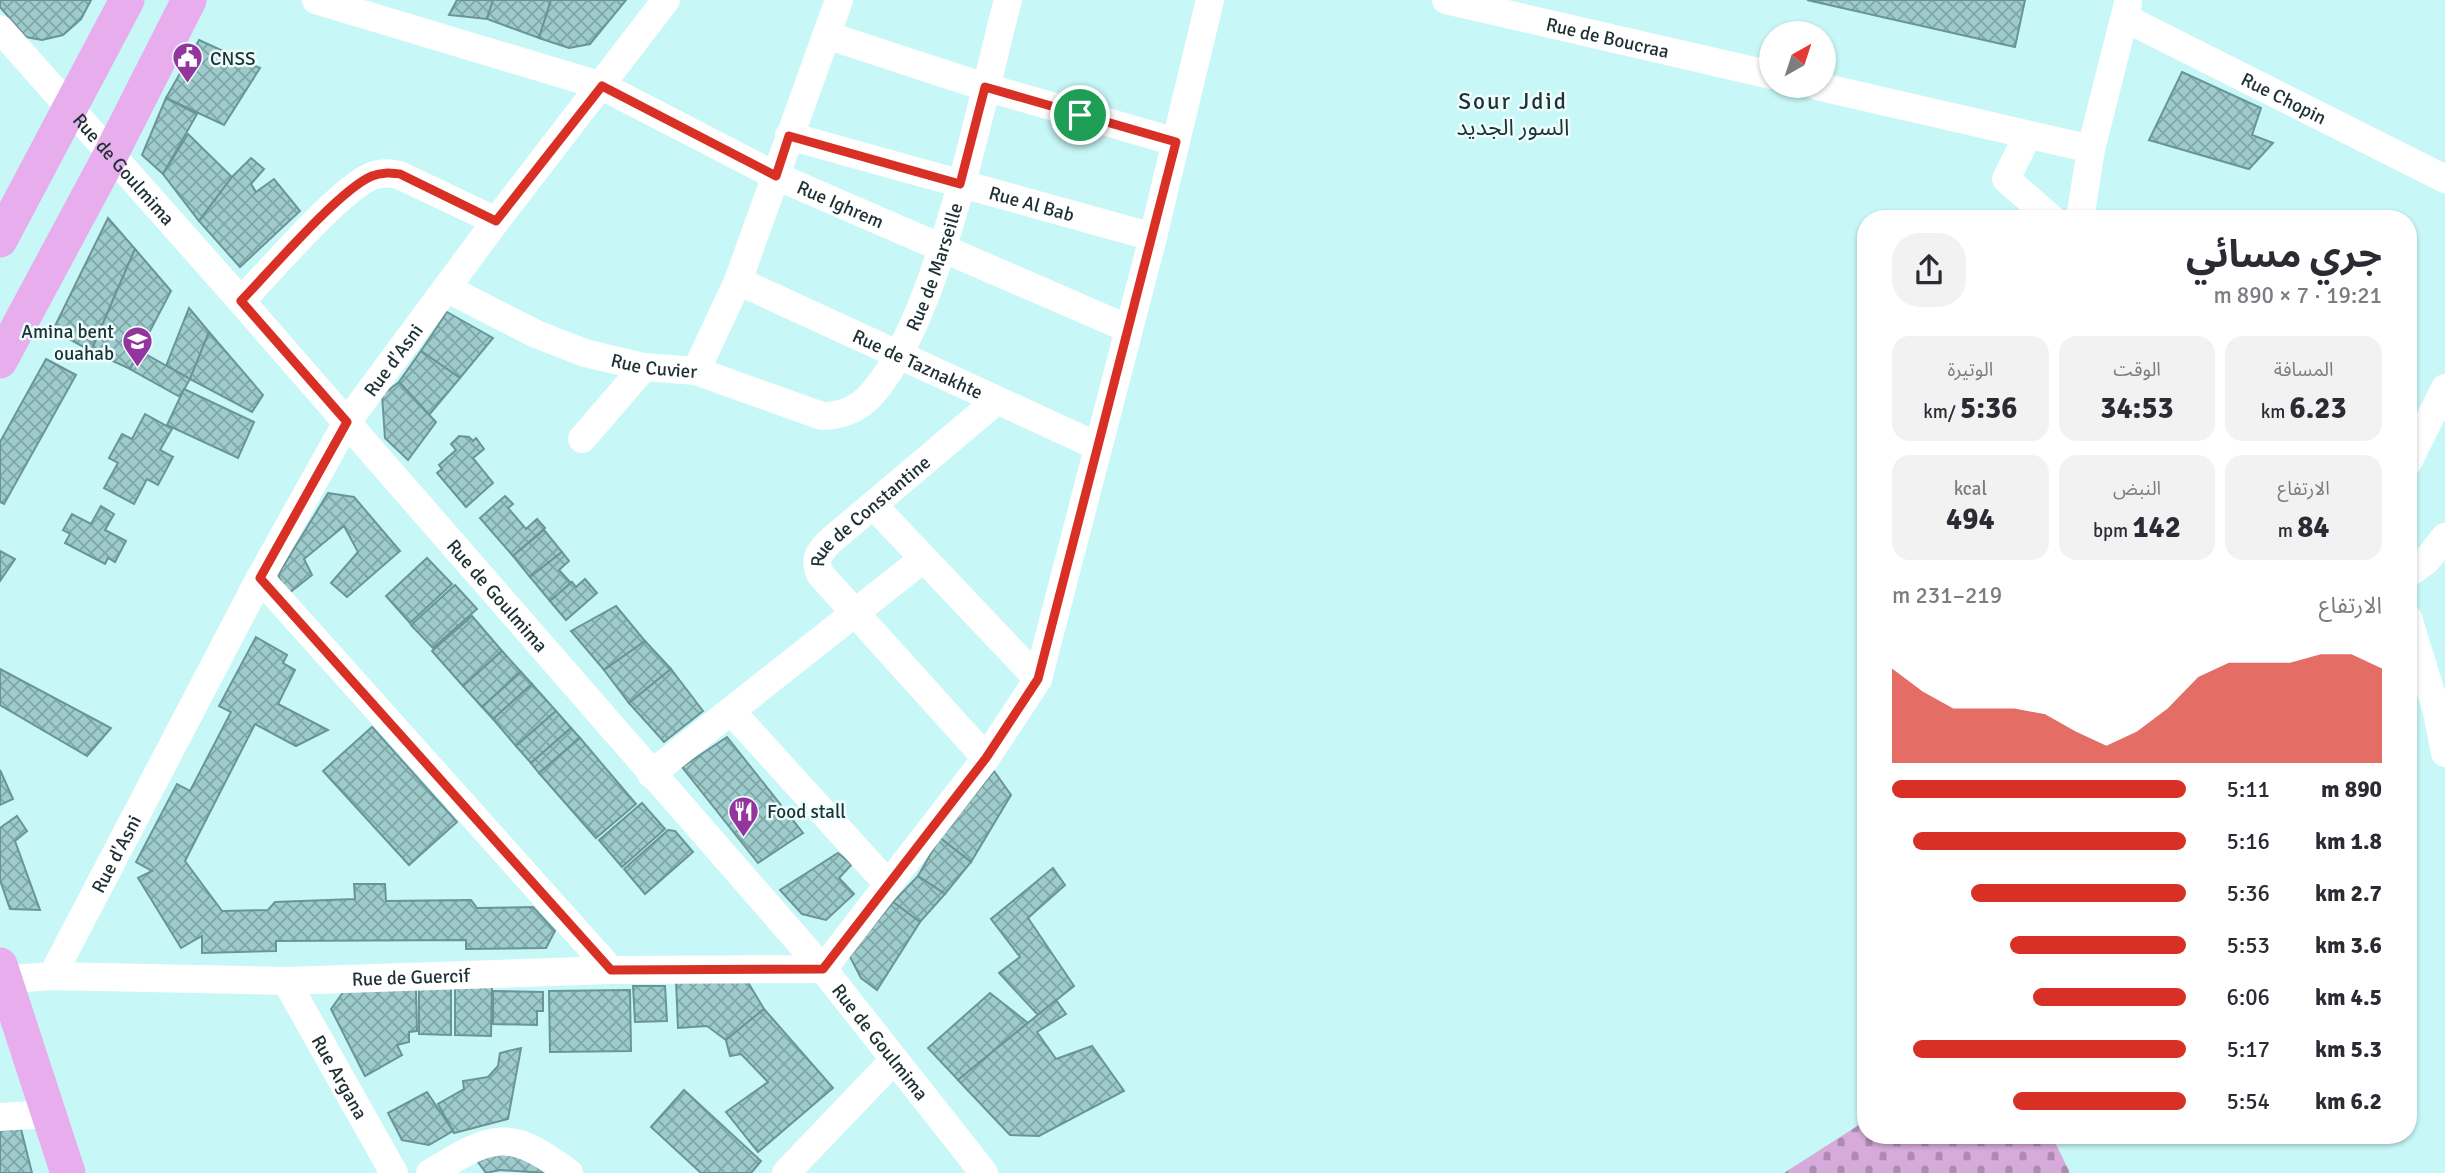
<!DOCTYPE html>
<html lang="ar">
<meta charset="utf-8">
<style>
:root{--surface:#fff;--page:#f2f2f3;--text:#2b2b33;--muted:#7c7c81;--accent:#d93025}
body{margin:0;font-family:Signika,"Noto Sans Arabic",sans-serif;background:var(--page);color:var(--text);direction:rtl;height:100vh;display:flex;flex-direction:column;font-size:26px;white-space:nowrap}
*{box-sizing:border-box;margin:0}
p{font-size:23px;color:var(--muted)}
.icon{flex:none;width:38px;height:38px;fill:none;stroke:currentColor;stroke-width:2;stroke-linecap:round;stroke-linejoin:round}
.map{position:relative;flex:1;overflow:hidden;direction:ltr}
.panel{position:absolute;left:1857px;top:210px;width:560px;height:934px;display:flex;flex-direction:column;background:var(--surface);border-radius:28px;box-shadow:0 2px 5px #0004;direction:rtl}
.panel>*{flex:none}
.needle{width:46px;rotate:39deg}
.tools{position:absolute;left:1759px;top:21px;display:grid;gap:14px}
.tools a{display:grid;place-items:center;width:77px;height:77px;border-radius:50%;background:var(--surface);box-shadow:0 2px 5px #0004;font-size:35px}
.pin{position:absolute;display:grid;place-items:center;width:60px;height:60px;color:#fff;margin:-30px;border:4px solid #fff;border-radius:50%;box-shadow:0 2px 7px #0007}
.round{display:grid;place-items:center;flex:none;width:74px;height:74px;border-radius:28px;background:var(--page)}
.headline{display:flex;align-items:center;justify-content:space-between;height:119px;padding:0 35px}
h1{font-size:38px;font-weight:700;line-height:52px}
.metrics{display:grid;grid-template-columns:repeat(3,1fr);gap:10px;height:119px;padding:7px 35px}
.metrics div{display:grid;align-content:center;border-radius:18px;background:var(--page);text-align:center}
.metrics b{font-size:30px;font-weight:700}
.metrics small{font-size:19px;font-weight:400}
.metrics p{font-size:19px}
.chart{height:196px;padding:14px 35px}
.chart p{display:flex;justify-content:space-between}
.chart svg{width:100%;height:126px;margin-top:7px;fill:var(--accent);opacity:.7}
ul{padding:0 35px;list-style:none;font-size:23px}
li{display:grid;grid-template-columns:112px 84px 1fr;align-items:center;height:52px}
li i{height:18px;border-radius:9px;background:var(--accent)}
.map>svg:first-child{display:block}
.cemetery{fill:url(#cemetery-stones)}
.building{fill:url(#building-cross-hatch);stroke:#699596;stroke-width:2}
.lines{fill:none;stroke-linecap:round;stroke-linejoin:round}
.minor{stroke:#fff;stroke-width:28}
.major{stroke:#e7aded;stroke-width:35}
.route-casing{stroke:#fff;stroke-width:14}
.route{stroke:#d93025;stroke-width:9}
.labels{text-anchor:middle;stroke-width:5;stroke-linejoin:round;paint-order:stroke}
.street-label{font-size:19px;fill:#1f3132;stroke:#ecfefe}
.poi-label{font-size:19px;fill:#1f3132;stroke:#ecfefe;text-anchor:start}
.quarter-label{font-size:23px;letter-spacing:2px;fill:#1f3132;stroke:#ecfefe}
</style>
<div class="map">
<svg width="2445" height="1173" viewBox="0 0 2445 1173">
<defs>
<pattern id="cemetery-stones" width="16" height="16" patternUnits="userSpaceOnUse" patternTransform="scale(1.75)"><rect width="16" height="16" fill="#d6aada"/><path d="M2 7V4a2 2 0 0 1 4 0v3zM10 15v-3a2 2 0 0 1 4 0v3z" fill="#ad8bb1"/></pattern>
<pattern id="building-cross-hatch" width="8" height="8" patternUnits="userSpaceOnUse" patternTransform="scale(1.75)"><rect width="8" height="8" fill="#9ecccd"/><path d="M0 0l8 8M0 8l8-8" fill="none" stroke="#80a6a7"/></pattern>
</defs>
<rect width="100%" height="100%" fill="#c8f7f8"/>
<polygon class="cemetery" points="1865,1121 1866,1136 2052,1136 2070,1173 1784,1173"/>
<g class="building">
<polygon points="0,0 91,0 81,19 63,35 42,40 26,37 0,7"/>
<polygon points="457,0 493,0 487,19 449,15"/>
<polygon points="493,0 551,0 539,38 487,19"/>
<polygon points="551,0 626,0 590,44 569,48 539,38"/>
<polygon points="1807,0 2025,0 2015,47"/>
<polygon points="199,40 260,68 224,125 166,98"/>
<polygon points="2182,72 2261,108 2252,135 2273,143 2249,169 2149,140"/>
<polygon points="166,98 197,114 163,174 142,155"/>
<polygon points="188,134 232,177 199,221 163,174"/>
<polygon points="251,158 264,169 251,184 256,192 274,179 300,211 240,267 199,221 232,177"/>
<polygon points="108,218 135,249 91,351 53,330"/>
<polygon points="135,249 171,291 130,369 91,351"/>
<polygon points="189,308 209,332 190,379 166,366"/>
<polygon points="447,312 493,338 460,378 421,351"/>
<polygon points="209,332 263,395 252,412 190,379"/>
<polygon points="140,351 190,379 180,397 130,369"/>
<polygon points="421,351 460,378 429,415 399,382"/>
<polygon points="46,359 76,375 4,504 0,502 0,442"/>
<polygon points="399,382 436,422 408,460 385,438 382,395"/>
<polygon points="184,389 254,422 238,458 167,425"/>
<polygon points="145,414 172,429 160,450 173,457 158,485 147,479 134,504 104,488 118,463 109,458 122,434 132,439"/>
<polygon points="459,436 469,437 473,441 476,438 484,449 473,458 493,483 466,507 437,473 442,469 439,465 456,450 451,444"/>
<polygon points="328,493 354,497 400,551 347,597 331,583 358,552 344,526 304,559 312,575 288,594 278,575"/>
<polygon points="505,496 513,504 508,508 526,529 537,519 545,528 513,556 480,518"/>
<polygon points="101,506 114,514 105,530 126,541 115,562 108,558 105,564 65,543 70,534 63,530 72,514 91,524"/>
<polygon points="544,530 562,552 530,577 513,556"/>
<polygon points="0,551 15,559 0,581"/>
<polygon points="562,552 569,561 559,570 571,583 550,601 530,577"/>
<polygon points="427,558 452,584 410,623 386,596"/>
<polygon points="585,579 597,593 566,620 550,601 572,582 576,587"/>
<polygon points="455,585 477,609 433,648 411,625"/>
<polygon points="616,606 645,641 604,670 571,631"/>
<polygon points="472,616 502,651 463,686 432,651"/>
<polygon points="256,637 287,655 283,663 295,670 278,704 328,730 296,746 255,724 185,861 222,911 268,910 275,902 355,899 354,884 385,884 386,901 471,900 477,908 533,907 555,931 546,948 466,949 466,940 276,941 276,951 202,953 202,936 181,948 138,878 152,871 136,862 177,784 190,791 231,712 219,706"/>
<polygon points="645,641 671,669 629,703 604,670"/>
<polygon points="502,651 521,672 482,707 463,686"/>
<polygon points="0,669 111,728 87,756 0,705"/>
<polygon points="671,669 703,711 664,742 629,703"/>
<polygon points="521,672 532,684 493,719 482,707"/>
<polygon points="532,684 556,711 516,746 493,719"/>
<polygon points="556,711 571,728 531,763 516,746"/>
<polygon points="372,727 457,822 409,865 323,771"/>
<polygon points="571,728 580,738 539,773 531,763"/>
<polygon points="727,737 803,833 758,863 682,767"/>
<polygon points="580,738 636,804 596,838 539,773"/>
<polygon points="0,770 13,799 0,805"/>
<polygon points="994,771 1011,795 971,862 940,838"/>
<polygon points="642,803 665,829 622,867 599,840"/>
<polygon points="17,816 27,831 15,841 40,910 10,909 0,880 0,828"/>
<polygon points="668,830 675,831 693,852 645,894 624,869"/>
<polygon points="940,838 971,862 945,894 918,876"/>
<polygon points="838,853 852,864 839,878 854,894 826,920 802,914 780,890"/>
<polygon points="1053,868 1065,885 1028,918 1074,986 1038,1015 999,973 1020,957 991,919"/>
<polygon points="918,876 945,894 920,922 893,902"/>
<polygon points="893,902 920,922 877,990 861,978 849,955"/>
<polygon points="743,974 764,1009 726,1040 707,1026 678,1028 676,981"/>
<polygon points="633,986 665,986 667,1021 635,1022"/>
<polygon points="455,987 492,987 491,1036 455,1035"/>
<polygon points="419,988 451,988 451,1035 419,1034"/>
<polygon points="416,989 417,1031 409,1032 409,1042 397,1045 402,1055 365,1076 331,1009 344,991"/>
<polygon points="630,990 631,1051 550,1052 549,991"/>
<polygon points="493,991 543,992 543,1011 537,1011 537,1025 493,1024"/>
<polygon points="990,993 1028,1023 958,1080 928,1048"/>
<polygon points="1056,1000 1066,1014 1037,1032 1056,1059 1092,1046 1124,1091 1039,1136 1010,1135 958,1080"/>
<polygon points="764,1009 833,1088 758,1152 726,1112 768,1082 741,1054 730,1056 726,1040"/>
<polygon points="521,1048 508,1119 454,1133 438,1104 464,1089 463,1081 488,1077 498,1066 500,1053"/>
<polygon points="684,1090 761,1161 751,1173 701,1173 651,1127"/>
<polygon points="427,1092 453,1131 429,1145 402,1140 388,1113"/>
<polygon points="21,1129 32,1173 0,1173 0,1130"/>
<polygon points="509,1154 531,1157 546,1173 500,1170 486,1173 478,1162 492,1155"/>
</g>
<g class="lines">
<g class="minor">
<path id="s1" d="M316,0L602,86L776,176L1129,329"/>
<path id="s2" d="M1446,0L1771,75"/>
<path id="s3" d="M2125,18L2445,179"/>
<path id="s4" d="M0,29L241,301L823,969L984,1173"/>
<polyline points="826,35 985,87 1176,142"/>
<polyline points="1817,86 2091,149"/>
<polyline points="2028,135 2006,179 2052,219"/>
<path id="s5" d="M789,136L1153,237"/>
<polyline points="2080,219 2091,149 2128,3"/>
<path id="s6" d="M738,281L1097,446"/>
<path id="s7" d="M448,289L536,334L585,353L644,367L696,371L822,416C837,416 854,411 866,400C937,331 981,100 1008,0"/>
<path d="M241,301C269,272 340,189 372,176C382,172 390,173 399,175L496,221"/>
<polyline points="696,371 738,281 839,0"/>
<polyline points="582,439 644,367"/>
<polyline points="2408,462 2445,388"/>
<polyline points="873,505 1038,679"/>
<polyline points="2408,574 2426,561 2445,537"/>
<polyline points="260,578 611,970"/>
<polyline points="2408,618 2437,712 2445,753"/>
<polyline points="731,711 888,884"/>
<path id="s8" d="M986,758L820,574C814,559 818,554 829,542L996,401"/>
<polyline points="651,774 923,559"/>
<path id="s9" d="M52,976L260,578L347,422L496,221L666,0"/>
<path id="s10" d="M0,980L52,976L286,981L611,970L823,969L986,758L1038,679L1153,237L1210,0"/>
<path id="s11" d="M286,981L394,1173"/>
<polyline points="0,1117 49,1114"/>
<path d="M430,1173C492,1136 507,1126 569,1173"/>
<polyline points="786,1173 893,1061"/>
</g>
<g class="major">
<polyline points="0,240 127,0"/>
<polyline points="0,361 110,156 189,0"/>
<polyline points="0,965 68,1173"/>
</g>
</g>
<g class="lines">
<defs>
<path id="route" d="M602,86L776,176L789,136L960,184L985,87L1176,142L1038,679L986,758L823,969L611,970L260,578L347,422L241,301C269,272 340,189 372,176C382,172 390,173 400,174L496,221Z"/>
</defs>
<use href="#route" class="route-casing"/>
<use href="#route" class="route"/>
</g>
<defs>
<symbol id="civic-pin" viewBox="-11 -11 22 30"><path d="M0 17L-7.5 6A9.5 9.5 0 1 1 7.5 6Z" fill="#94359e" stroke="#ecfefe"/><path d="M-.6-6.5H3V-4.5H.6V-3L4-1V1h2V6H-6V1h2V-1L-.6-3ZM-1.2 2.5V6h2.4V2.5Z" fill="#fff"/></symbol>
<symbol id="school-pin" viewBox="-11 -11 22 30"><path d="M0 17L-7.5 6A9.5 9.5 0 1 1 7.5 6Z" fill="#94359e" stroke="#ecfefe"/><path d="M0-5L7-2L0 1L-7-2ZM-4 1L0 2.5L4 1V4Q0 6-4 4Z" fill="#fff"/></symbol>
<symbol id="restaurant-pin" viewBox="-11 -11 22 30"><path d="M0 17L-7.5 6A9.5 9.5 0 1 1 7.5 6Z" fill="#94359e" stroke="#ecfefe"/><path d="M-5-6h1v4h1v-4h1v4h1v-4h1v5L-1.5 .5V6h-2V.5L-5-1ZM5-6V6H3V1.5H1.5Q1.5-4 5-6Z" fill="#fff"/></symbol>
</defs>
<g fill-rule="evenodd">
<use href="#civic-pin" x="170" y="40" width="35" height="47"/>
<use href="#school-pin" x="120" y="324" width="35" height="47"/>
<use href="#restaurant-pin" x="726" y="794" width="35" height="47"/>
</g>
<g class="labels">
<g class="street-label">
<text dy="7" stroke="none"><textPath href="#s2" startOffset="166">Rue de Boucraa</textPath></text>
<text dy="7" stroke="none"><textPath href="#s3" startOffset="178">Rue Chopin</textPath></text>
<text dy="7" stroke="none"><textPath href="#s4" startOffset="187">Rue de Goulmima</textPath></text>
<text dy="7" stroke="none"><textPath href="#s5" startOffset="252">Rue Al Bab</textPath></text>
<text dy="7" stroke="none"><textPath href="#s1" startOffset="565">Rue Ighrem</textPath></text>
<text dy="7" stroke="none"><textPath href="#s7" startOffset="597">Rue de Marseille</textPath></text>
<text dy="7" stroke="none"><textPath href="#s9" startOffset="705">Rue d'Asni</textPath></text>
<text dy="7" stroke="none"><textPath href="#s6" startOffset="198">Rue de Taznakhte</textPath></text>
<text dy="7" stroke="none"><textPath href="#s7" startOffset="222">Rue Cuvier</textPath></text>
<text dy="7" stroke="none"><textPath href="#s8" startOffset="334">Rue de Constantine</textPath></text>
<text dy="7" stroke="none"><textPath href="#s4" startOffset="754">Rue de Goulmima</textPath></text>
<text dy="7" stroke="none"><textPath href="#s9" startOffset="138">Rue d'Asni</textPath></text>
<text dy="7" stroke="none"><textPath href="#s10" startOffset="411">Rue de Guercif</textPath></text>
<text dy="7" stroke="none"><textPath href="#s4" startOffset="1342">Rue de Goulmima</textPath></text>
<text dy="7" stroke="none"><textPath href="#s11" startOffset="110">Rue Argana</textPath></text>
</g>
<g class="poi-label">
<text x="210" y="65">CNSS</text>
<text x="114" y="338" text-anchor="end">Amina bent<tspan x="114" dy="22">ouahab</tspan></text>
<text x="767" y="818">Food stall</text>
</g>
<g class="quarter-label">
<text x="1513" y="109">Sour Jdid<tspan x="1513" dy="26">السور الجديد</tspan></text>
</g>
</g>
</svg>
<div class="tools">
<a><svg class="needle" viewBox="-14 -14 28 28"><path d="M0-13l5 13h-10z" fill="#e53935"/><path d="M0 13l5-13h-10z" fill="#7c7c81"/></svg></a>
</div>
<div class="pin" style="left:1080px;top:115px;background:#1e9e55"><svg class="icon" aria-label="arrive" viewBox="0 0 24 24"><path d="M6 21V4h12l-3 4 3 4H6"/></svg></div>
<section class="panel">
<div class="headline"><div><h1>جري مسائي</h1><p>19:21 · 7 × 890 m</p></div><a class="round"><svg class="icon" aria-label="share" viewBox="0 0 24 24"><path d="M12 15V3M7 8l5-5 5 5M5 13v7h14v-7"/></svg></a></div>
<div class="metrics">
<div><p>المسافة</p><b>6.23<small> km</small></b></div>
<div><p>الوقت</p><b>34:53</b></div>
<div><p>الوتيرة</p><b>5:36<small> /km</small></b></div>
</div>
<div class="metrics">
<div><p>الارتفاع</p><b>84<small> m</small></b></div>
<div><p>النبض</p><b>142<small> bpm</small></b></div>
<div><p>kcal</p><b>494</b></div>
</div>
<div class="chart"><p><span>الارتفاع</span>219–231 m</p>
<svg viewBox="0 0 160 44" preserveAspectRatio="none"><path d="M0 44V11L10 19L20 25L30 25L40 25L50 27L60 33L70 38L80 33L90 25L100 14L110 9L120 9L130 9L140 6L150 6L160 11V44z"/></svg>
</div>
<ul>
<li><b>890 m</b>5:11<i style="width:100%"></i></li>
<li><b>1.8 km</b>5:16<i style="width:93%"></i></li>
<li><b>2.7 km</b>5:36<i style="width:73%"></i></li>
<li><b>3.6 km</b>5:53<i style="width:60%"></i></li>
<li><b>4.5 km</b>6:06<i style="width:52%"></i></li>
<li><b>5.3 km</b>5:17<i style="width:93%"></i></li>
<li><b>6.2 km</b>5:54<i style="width:59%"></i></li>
</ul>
</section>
</div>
